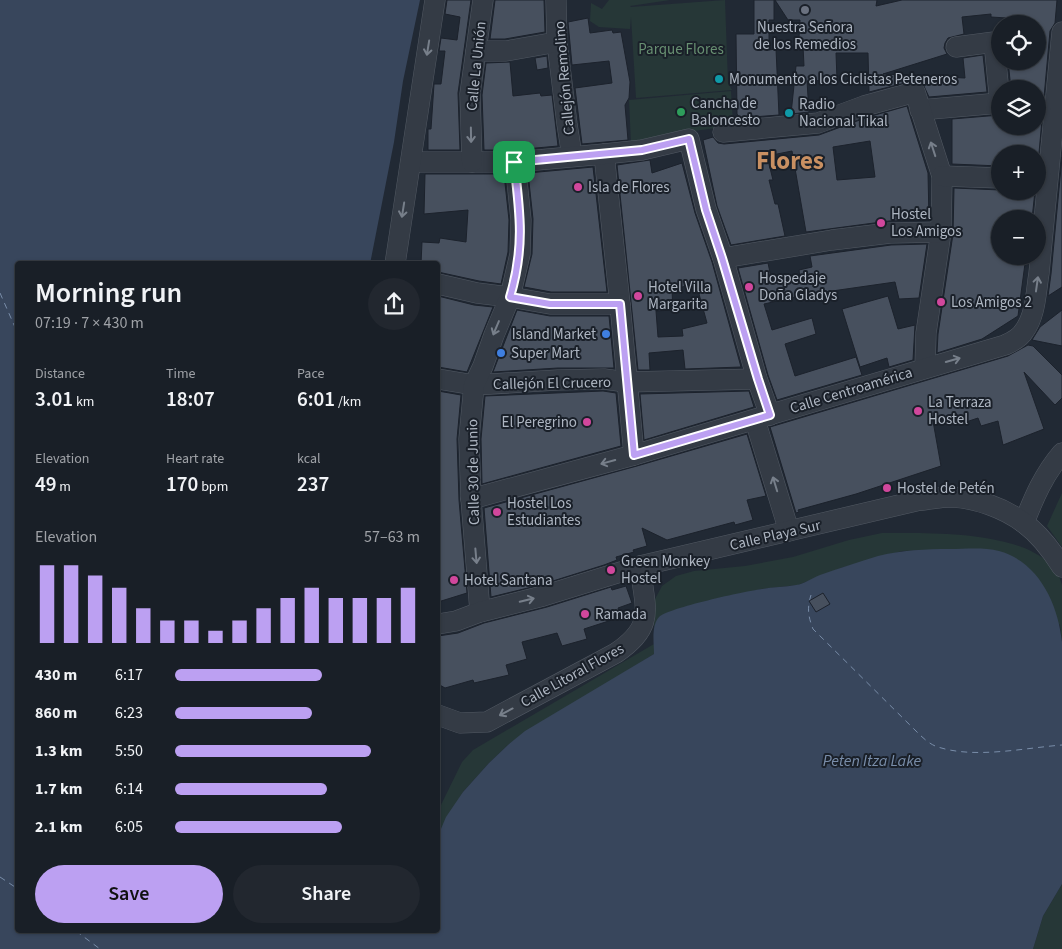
<!DOCTYPE html>
<meta charset="utf-8">
<style>
:root{--surface:#191f27;--page:#22272f;--text:#f1f3f6;--muted:#9fa2a7;--line:#373d44;--accent:#bca0f2}
body{margin:0;font-family:"Source Sans 3",sans-serif;background:var(--page);color:var(--text);height:100vh;display:flex;flex-direction:column;font-size:19px;white-space:nowrap}
*{box-sizing:border-box;margin:0}
p{font-size:16px;color:var(--muted)}
.icon{flex:none;width:28px;height:28px;fill:none;stroke:currentColor;stroke-width:2;stroke-linecap:round;stroke-linejoin:round}
.map{position:relative;flex:1;overflow:hidden}
.side{position:absolute;left:15px;top:261px;width:425px;height:672px;display:flex;flex-direction:column;background:var(--surface);border-radius:5px;box-shadow:0 1px 4px #0004,0 0 0 1px var(--line)}
.side>*{flex:none}
.fabs{position:absolute;left:991px;top:15px;display:grid;gap:10px}
.fabs a{display:grid;place-items:center;width:55px;height:55px;border-radius:50%;background:var(--surface);box-shadow:0 1px 4px #0004,0 0 0 1px var(--line);font-size:25px}
.pin{position:absolute;display:grid;place-items:center;width:42px;height:42px;color:#fff;margin:-21px;border-radius:10px;box-shadow:0 2px 8px #0006}
.round{display:grid;place-items:center;flex:none;width:52px;height:52px;border-radius:26px;background:var(--page)}
.headline{display:flex;align-items:center;justify-content:space-between;height:85px;padding:0 20px}
h1{font-size:28px;font-weight:600;line-height:38px}
.stats{display:grid;grid-template-columns:repeat(3,1fr);gap:8px;height:85px;padding:5px 20px}
.stats div{display:grid;align-content:center}
.stats b{font-size:21px;font-weight:600}
.stats small{font-size:14px;font-weight:400}
.stats p{font-size:14px}
.chart{height:140px;padding:10px 20px}
.chart p{display:flex;justify-content:space-between}
.chart svg{width:100%;height:90px;margin-top:5px;stroke:var(--accent);stroke-width:6}
.primary-button{display:flex;gap:10px;margin-top:auto;padding:10px 20px}
.primary-button a{flex:1;height:58px;border-radius:30px;background:var(--accent);color:#111;font-size:20px;font-weight:600;line-height:58px;text-align:center}
.primary-button a+a{background:var(--page);color:var(--text)}
ul{padding:0 20px;list-style:none;font-size:16px}
li{display:grid;grid-template-columns:80px 60px 1fr;align-items:center;height:38px}
li i{height:12px;border-radius:6px;background:var(--accent)}
.map>svg:first-child{display:block}
.green{fill:#263737}
.water{fill:#38465c}
.lines{fill:none;stroke-linecap:round;stroke-linejoin:round}
.ferry{stroke:#798da9;stroke-width:1;stroke-dasharray:6 5;stroke-linecap:butt}
.building{fill:#47505e;stroke:#1c222c;fill-rule:evenodd}
.minor-casing{stroke:#525963;stroke-width:21}
.minor{stroke:#343b45;stroke-width:20}
.oneway{stroke:#777f8a}
.route-casing{stroke:#fff;stroke-width:10}
.route{stroke:#bca0f2;stroke-width:6}
.worship-dot{fill:#6b7280;stroke:#1a2029;stroke-width:2}
.culture-dot{fill:#0f9aa8;stroke:#1a2029;stroke-width:2}
.leisure-dot{fill:#2e9e5b;stroke:#1a2029;stroke-width:2}
.hotel-dot{fill:#d1479c;stroke:#1a2029;stroke-width:2}
.shop-dot{fill:#3f7fe0;stroke:#1a2029;stroke-width:2}
.labels{text-anchor:middle;stroke-width:4;stroke-linejoin:round;paint-order:stroke}
.poi-label{font-size:15px;fill:#aeb6c2;stroke:#1a2029;text-anchor:start}
.park-label{font-size:15px;fill:#689072;stroke:#1a2029}
.street-label{font-size:15px;fill:#aeb6c2;stroke:#1a2029}
.water-label{font-size:16px;font-style:italic;fill:#798da9;stroke:#1a2029}
.town-label{font-size:25px;font-weight:bold;fill:#c99062;stroke:#1a2029}
</style>
<div class="map">
<svg width="1062" height="949" viewBox="0 0 1062 949">
<rect width="100%" height="100%" fill="#212934"/>
<g class="green">
<polygon points="609,0 670,0 630,6 631,7 725,0 728,83 732,90 636,98 631,17 630,29 599,27 590,21 591,3 602,9"/>
<polygon points="731,91 733,124 730,126 673,134 631,144 629,100"/>
<polygon points="1062,493 1062,547 1047,526"/>
<path d="M882,533C927,533 1048,528 1062,585C1062,597 1062,627 1062,642L1060,625L969,549L902,551L841,568L798,585L761,589L669,612L659,617L654,628L655,599L662,586L676,576L694,571L745,566L793,557L849,540Z"/>
<polygon points="654,644 654,654 509,744 489,763 463,792 438,836 438,811 462,762 473,750"/>
<polygon points="1062,884 1062,949 1033,949 1043,916"/>
</g>
<path class="water" d="M0,0H420L403,81L394,142L370,264H18V931H438V836L446,817L463,792L489,763L509,744L525,731L654,654C654,643 651,626 659,617C668,608 746,591 762,589C773,587 785,587 796,585C804,584 812,578 820,575C839,568 859,562 878,556C901,550 926,549 950,549C965,549 984,547 999,551C1039,562 1058,604 1062,642V884L1043,916L1033,949H0Z"/>
<g class="lines">
<g class="ferry">
<polyline points="0,293 18,334"/>
<path d="M811,595C807,608 808,616 813,629L919,734C924,739 931,745 938,747C975,759 1024,748 1062,745"/>
<polyline points="0,877 18,889"/>
<polyline points="76,931 100,949"/>
</g>
</g>
<g class="building">
<polygon points="447,0 471,0 458,93 460,150 428,150 428,129 431,129 434,84 441,84 445,51 439,51 441,38 457,40 460,17 445,14"/>
<polygon points="495,0 544,0 545,32 505,39 490,39"/>
<polygon points="754,0 774,0 774,20 769,20 769,50 776,49 779,115 740,118 737,114 736,34 754,34"/>
<polygon points="775,0 877,0 876,6 902,0 1057,0 1055,23 1050,31 1038,164 1038,154 1000,154 1000,166 952,164 952,119 1000,115 1000,126 1038,126 1038,89 1011,89 1008,61 1038,61 1038,24 1021,24 1022,19 991,17 991,14 962,17 964,34 948,38 945,43 944,48 947,54 883,74 965,78 963,58 983,55 987,92 929,97 923,84 917,80 869,92 868,53 836,53 837,80 807,81 809,112 791,114 796,66 804,66 803,46 799,38 800,20 788,20"/>
<polygon points="588,18 590,33 612,30 613,33 621,32 630,82 629,98 625,105 628,140 582,144 575,88 612,83 609,61 572,65 568,22"/>
<polygon points="547,56 548,68 537,70 535,58"/>
<polygon points="510,62 513,96 540,93 541,96 552,95 558,146 514,150 484,150 482,95 486,63"/>
<path d="M907,106L928,173L929,220L889,221L806,232L792,151L767,156L773,180H769L775,204H778L785,236L731,245L717,206L703,140L713,137L718,143L724,144L819,135L868,117ZM870,141L875,177L837,180L833,147Z"/>
<polygon points="1062,157 1062,287 1048,296 1051,274"/>
<path d="M650,160L652,173L682,163L695,213L712,262L741,367L685,369L683,350L649,353L650,370H638L617,165ZM696,283L707,323L682,329L683,336L658,337L656,311L673,310L672,290Z"/>
<polygon points="593,167 607,292 551,292 524,287 532,254 533,219 528,173"/>
<polygon points="425,174 504,174 509,220 508,252 501,284 479,281 438,272 438,264 421,264 422,242 439,243 440,238 466,242 468,210 424,214"/>
<polygon points="954,188 1000,190 1000,191 1035,191 1032,219 1000,219 1000,256 1026,256 1018,316 982,339 937,353 938,334 953,234"/>
<polygon points="927,244 919,298 899,299 895,282 804,295 764,304 772,330 812,318 816,334 785,344 795,376 856,357 862,375 777,400 768,375 738,268 768,263 772,282 800,278 799,270 812,267 810,256 891,245"/>
<polygon points="438,296 474,305 493,307 467,372 438,367"/>
<polygon points="888,296 898,329 915,325 913,360 889,367 887,358 860,367 842,309"/>
<polygon points="517,310 550,316 609,316 614,368 558,368 493,372"/>
<polygon points="1062,310 1062,346 1032,340 1040,327"/>
<polygon points="1028,345 1033,346 1062,375 1062,398 1055,405 1024,372 1044,429 1003,445 998,421 981,426 978,418 960,424 956,413 933,421 941,466 856,494 798,510 799,512 796,513 770,427 1008,356"/>
<polygon points="438,391 461,395 457,439 459,500 467,593 438,602"/>
<polygon points="603,391 616,393 621,446 482,484 481,439 485,396"/>
<polygon points="749,391 754,407 644,440 640,394"/>
<polygon points="747,434 766,496 747,500 753,520 735,525 734,522 667,540 642,528 647,546 633,550 634,552 616,557 617,560 604,565 540,585 491,597 484,508 637,466"/>
<polygon points="626,586 632,603 618,608 621,617 584,629 587,639 562,646 557,633 522,642 527,659 506,665 509,675 474,683 473,680 445,688 438,684 438,636 458,633 484,623 547,607 611,587 612,590"/>
<polygon points="823,593 830,604 816,612 809,601"/>
</g>
<g class="lines">
<defs>
<g id="minor">
<polyline points="556,0 557,42 567,124 572,156"/>
<polyline points="476,51 506,51 557,42"/>
<polyline points="920,110 1000,103 994,42 956,47"/>
<polyline points="723,132 818,123 864,106 915,92 942,176 941,232 926,333 925,368"/>
<polyline points="604,154 620,304 634,455"/>
<polyline points="411,162 515,162 604,154 642,150 689,139 706,209 723,258 757,379 770,415"/>
<polyline points="472,162 470,94 483,0"/>
<polyline points="942,176 1000,178"/>
<polyline points="723,258 832,240 890,233 941,232"/>
<polyline points="395,264 435,0"/>
<polyline points="438,284 477,293 510,297 550,304 620,304"/>
<polyline points="438,379 474,385 558,380 604,379 626,382 757,379"/>
<polyline points="755,420 789,531"/>
<path d="M471,499L634,455L1005,345C1012,342 1020,338 1024,331C1036,315 1036,291 1039,273L1062,32"/>
<path d="M1024,523C1034,497 1044,474 1062,453"/>
<polyline points="480,612 471,499 469,439 474,385 483,366 494,335 510,297 520,254 521,220 515,162"/>
<path d="M438,624L456,621L480,612L543,596L640,566L916,501C927,500 940,497 951,497C976,498 1004,508 1024,523C1039,534 1052,551 1062,567"/>
<path d="M438,715L460,723L487,722L616,653C656,626 645,609 640,566"/>
</g>
</defs>
<use href="#minor" class="minor-casing"/>
<use href="#minor" class="minor"/>
</g>
<defs><path id="oneway-shaft" d="M-6 0H5M1.5-3L5.5 0L1.5 3" fill="none" stroke-width="1.6" stroke-linecap="round" stroke-linejoin="round" transform="scale(1.25)"/></defs>
<g class="oneway">
<use href="#oneway-shaft" transform="translate(428 48) rotate(99)"/>
<use href="#oneway-shaft" transform="translate(471 135) rotate(89)"/>
<use href="#oneway-shaft" transform="translate(933 149) rotate(-108)"/>
<use href="#oneway-shaft" transform="translate(403 210) rotate(99)"/>
<use href="#oneway-shaft" transform="translate(1037 284) rotate(-82)"/>
<use href="#oneway-shaft" transform="translate(496 328) rotate(113)"/>
<use href="#oneway-shaft" transform="translate(953 360) rotate(-16)"/>
<use href="#oneway-shaft" transform="translate(608 462) rotate(165)"/>
<use href="#oneway-shaft" transform="translate(775 484) rotate(-107)"/>
<use href="#oneway-shaft" transform="translate(476 556) rotate(85)"/>
<use href="#oneway-shaft" transform="translate(527 600) rotate(-14)"/>
<use href="#oneway-shaft" transform="translate(506 712) rotate(152)"/>
</g>
<g class="lines">
<defs>
<path id="route" d="M689,139L706,210L722,258L758,379L770,415L634,455L620,304H550L510,297C525,247 520,212 514,162L642,150Z"/>
</defs>
<use href="#route" class="route-casing"/>
<use href="#route" class="route"/>
</g>
<circle class="worship-dot" cx="805" cy="10" r="5"/>
<g class="culture-dot">
<circle cx="719" cy="79" r="5"/>
<circle cx="789" cy="113" r="5"/>
</g>
<circle class="leisure-dot" cx="681" cy="112" r="5"/>
<g class="hotel-dot">
<circle cx="578" cy="187" r="5"/>
<circle cx="881" cy="223" r="5"/>
<circle cx="749" cy="287" r="5"/>
<circle cx="638" cy="296" r="5"/>
<circle cx="941" cy="302" r="5"/>
<circle cx="918" cy="411" r="5"/>
<circle cx="587" cy="422" r="5"/>
<circle cx="887" cy="488" r="5"/>
<circle cx="497" cy="512" r="5"/>
<circle cx="611" cy="570" r="5"/>
<circle cx="454" cy="580" r="5"/>
<circle cx="585" cy="614" r="5"/>
</g>
<g class="shop-dot">
<circle cx="606" cy="334" r="5"/>
<circle cx="501" cy="353" r="5"/>
</g>
<g class="labels">
<g class="poi-label">
<text x="805" y="32" text-anchor="middle">Nuestra Señora<tspan x="805" dy="17">de los Remedios</tspan></text>
<text x="729" y="84">Monumento a los Ciclistas Peteneros</text>
<text x="691" y="108">Cancha de<tspan x="691" dy="17">Baloncesto</tspan></text>
<text x="799" y="109">Radio<tspan x="799" dy="17">Nacional Tikal</tspan></text>
<text x="588" y="192">Isla de Flores</text>
<text x="891" y="219">Hostel<tspan x="891" dy="17">Los Amigos</tspan></text>
<text x="759" y="283">Hospedaje<tspan x="759" dy="17">Doña Gladys</tspan></text>
<text x="648" y="292">Hotel Villa<tspan x="648" dy="17">Margarita</tspan></text>
<text x="951" y="307">Los Amigos 2</text>
<text x="596" y="339" text-anchor="end">Island Market</text>
<text x="511" y="358">Super Mart</text>
<text x="928" y="407">La Terraza<tspan x="928" dy="17">Hostel</tspan></text>
<text x="577" y="427" text-anchor="end">El Peregrino</text>
<text x="897" y="493">Hostel de Petén</text>
<text x="507" y="508">Hostel Los<tspan x="507" dy="17">Estudiantes</tspan></text>
<text x="621" y="566">Green Monkey<tspan x="621" dy="17">Hostel</tspan></text>
<text x="464" y="585">Hotel Santana</text>
<text x="595" y="619">Ramada</text>
</g>
<g class="park-label">
<text x="681" y="54">Parque Flores</text>
</g>
<g class="street-label">
<text transform="translate(476 66) rotate(-84)" y="5">Calle La Unión</text>
<text transform="translate(564 78) rotate(-95)" y="5">Callejón Remolino</text>
<text transform="translate(552 383) rotate(-1)" y="5">Callejón El Crucero</text>
<text transform="translate(851 390) rotate(-17)" y="5">Calle Centroamérica</text>
<text transform="translate(473 472) rotate(-91)" y="5">Calle 30 de Junio</text>
<text transform="translate(775 535) rotate(-13)" y="5">Calle Playa Sur</text>
<text transform="translate(572 675) rotate(-29)" y="5">Calle Litoral Flores</text>
</g>
<g class="water-label">
<text x="872" y="766">Peten Itza Lake</text>
</g>
<g class="town-label">
<text x="790" y="169">Flores</text>
</g>
</g>
</svg>
<div class="fabs">
<a><svg class="icon" aria-label="locate" viewBox="0 0 24 24"><circle cx="12" cy="12" r="6"/><path d="M12 2v4M12 18v4M2 12h4M18 12h4"/></svg></a>
<a><svg class="icon" aria-label="layers" viewBox="0 0 24 24"><path d="M12 4l9 5-9 5-9-5zM3 14l9 5 9-5"/></svg></a>
<a>+</a>
<a>−</a>
</div>
<div class="pin" style="left:514px;top:162px;background:#1e9e55"><svg class="icon" aria-label="arrive" viewBox="0 0 24 24"><path d="M6 21V4h12l-3 4 3 4H6"/></svg></div>
<section class="side">
<div class="headline"><div><h1>Morning run</h1><p>07:19 · 7 × 430 m</p></div><a class="round"><svg class="icon" aria-label="share" viewBox="0 0 24 24"><path d="M12 15V3M7 8l5-5 5 5M5 13v7h14v-7"/></svg></a></div>
<div class="stats">
<div><p>Distance</p><b>3.01<small> km</small></b></div>
<div><p>Time</p><b>18:07</b></div>
<div><p>Pace</p><b>6:01<small> /km</small></b></div>
</div>
<div class="stats">
<div><p>Elevation</p><b>49<small> m</small></b></div>
<div><p>Heart rate</p><b>170<small> bpm</small></b></div>
<div><p>kcal</p><b>237</b></div>
</div>
<div class="chart"><p><span>Elevation</span>57–63 m</p>
<svg viewBox="0 0 160 44" preserveAspectRatio="none"><path d="M5 44V6M15 44V6M25 44V11M35 44V17M45 44V27M55 44V33M65 44V33M75 44V38M85 44V33M95 44V27M105 44V22M115 44V17M125 44V22M135 44V22M145 44V22M155 44V17"/></svg>
</div>
<ul>
<li><b>430 m</b>6:17<i style="width:60%"></i></li>
<li><b>860 m</b>6:23<i style="width:56%"></i></li>
<li><b>1.3 km</b>5:50<i style="width:80%"></i></li>
<li><b>1.7 km</b>6:14<i style="width:62%"></i></li>
<li><b>2.1 km</b>6:05<i style="width:68%"></i></li>
</ul>
<div class="primary-button"><a>Save</a><a>Share</a></div>
</section>
</div>
